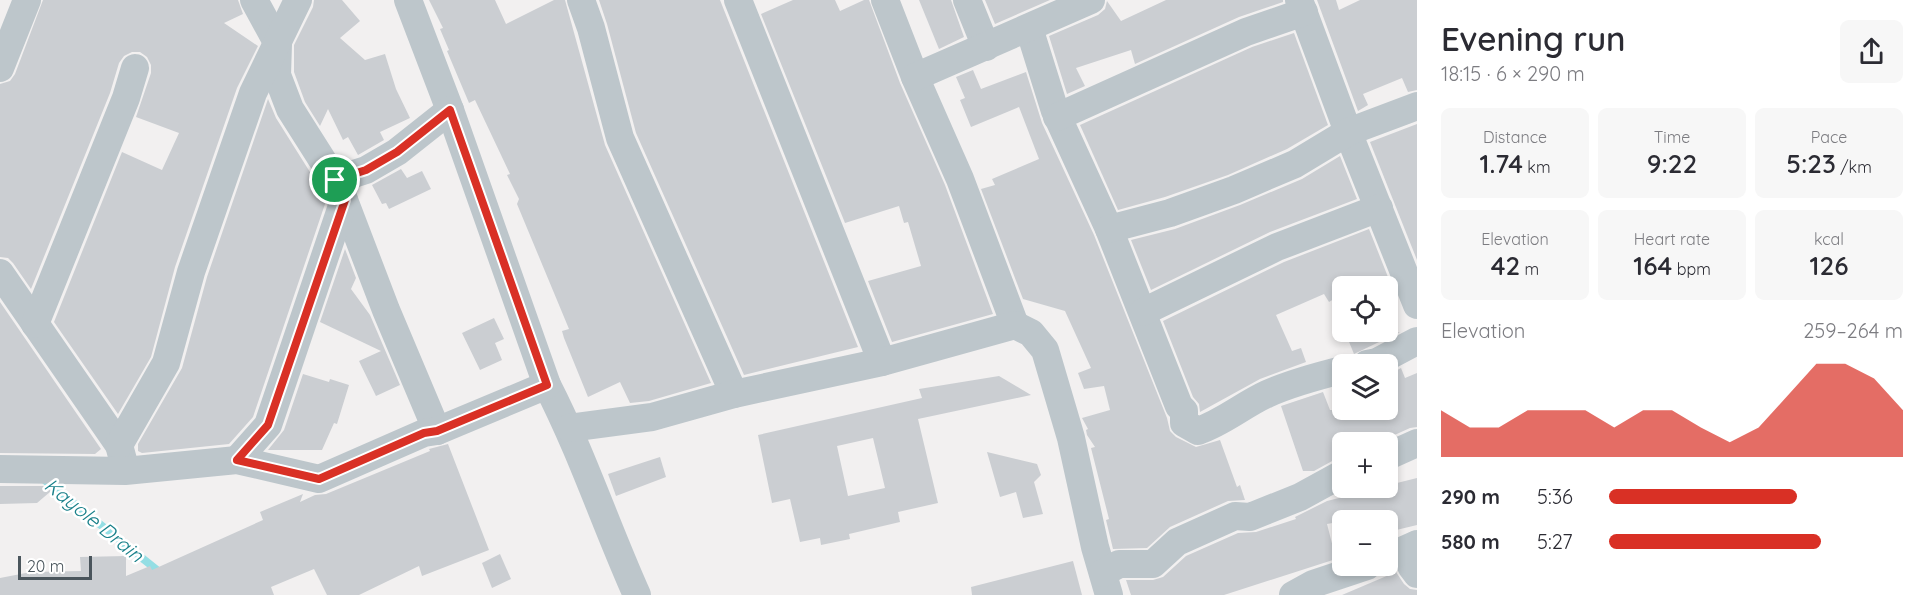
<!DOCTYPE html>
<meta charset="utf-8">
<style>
:root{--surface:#fff;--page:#f7f7f7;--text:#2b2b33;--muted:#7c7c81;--accent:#d93025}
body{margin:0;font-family:Quicksand,sans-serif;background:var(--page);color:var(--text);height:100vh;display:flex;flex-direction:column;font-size:22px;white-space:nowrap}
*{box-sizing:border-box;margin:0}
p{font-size:20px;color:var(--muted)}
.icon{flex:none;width:33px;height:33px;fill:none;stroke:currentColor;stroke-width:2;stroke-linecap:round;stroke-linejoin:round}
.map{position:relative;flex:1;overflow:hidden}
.side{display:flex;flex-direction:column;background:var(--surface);width:510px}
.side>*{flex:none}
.buttons{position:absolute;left:1332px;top:276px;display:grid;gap:12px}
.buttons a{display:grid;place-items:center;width:66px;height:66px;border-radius:9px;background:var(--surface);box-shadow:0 3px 9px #0003;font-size:30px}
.scale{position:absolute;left:18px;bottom:15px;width:74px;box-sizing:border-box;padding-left:6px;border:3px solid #4a555c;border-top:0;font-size:16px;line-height:21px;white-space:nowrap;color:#4a555c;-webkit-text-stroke:4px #fff;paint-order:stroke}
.pin{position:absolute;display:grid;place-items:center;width:51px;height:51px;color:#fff;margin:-26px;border:3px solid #fff;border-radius:50%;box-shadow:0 2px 6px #0007}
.round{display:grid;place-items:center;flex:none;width:63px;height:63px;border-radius:9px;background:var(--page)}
.summary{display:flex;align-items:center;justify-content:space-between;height:102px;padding:0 24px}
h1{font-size:33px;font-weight:600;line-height:45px}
.figures{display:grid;grid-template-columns:repeat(3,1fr);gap:9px;height:102px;padding:6px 24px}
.figures div{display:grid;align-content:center;border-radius:9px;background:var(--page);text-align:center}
.figures b{font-size:26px;font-weight:600}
.figures small{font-size:16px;font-weight:400}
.figures p{font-size:16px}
.chart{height:168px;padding:12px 24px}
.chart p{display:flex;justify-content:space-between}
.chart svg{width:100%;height:108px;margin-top:6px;fill:var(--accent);opacity:.7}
ul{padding:0 24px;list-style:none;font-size:20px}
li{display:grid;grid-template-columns:96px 72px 1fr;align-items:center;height:45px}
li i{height:15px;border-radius:8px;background:var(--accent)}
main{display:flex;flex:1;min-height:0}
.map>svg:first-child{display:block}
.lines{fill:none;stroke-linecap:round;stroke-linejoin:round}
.stream{stroke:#94dee4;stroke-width:8}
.building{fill:#cbced2;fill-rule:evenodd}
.minor{stroke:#bdc6cb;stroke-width:28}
.route-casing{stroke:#fff;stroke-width:12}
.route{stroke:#d93025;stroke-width:8}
.labels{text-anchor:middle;stroke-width:5;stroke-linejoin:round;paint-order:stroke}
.water-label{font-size:20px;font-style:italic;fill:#19808a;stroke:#fff}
</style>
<main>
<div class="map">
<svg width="1417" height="595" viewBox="0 0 1417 595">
<rect width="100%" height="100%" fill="#f2f0f0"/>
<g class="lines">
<polyline class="stream" points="42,478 162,574"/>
</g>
<g class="building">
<polygon points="43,0 238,0 243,14 224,23 258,46 237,88 175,267 151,357 118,414 54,322 122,152 162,170 179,133 136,117 151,73 151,65 147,57 140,52 132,52 124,56 119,63 110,93 31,289 13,263 8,258 0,257 0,84 10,81 15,74"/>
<polygon points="314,0 342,0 360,21 340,38 365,60 385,54 396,89 410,118 380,132 384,140 358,155 348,137 343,140 328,109 320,126 305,102 294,72 294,45 313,7"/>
<polygon points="429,0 495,0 506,24 554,0 565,0 605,145 711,383 649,401 630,403 620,382 588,397 564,338 562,331 569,329 517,204 519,199 507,175 510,174 475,100 469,103 447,51 449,50 440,29 443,28"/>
<polygon points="599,0 720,0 858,347 744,375 636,133 607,24"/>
<polygon points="793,0 835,0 840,11 864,0 869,0 900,83 945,185 993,314 892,342 868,281 921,266 908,222 904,223 899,206 845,223 761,14"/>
<polygon points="919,0 951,0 964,37 939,49"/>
<polygon points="985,0 1050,0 995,24"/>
<polygon points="1166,0 1283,0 1283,2 1239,17 1135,64 1131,50 1076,68 1085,86 1067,94 1049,36 1098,15 1105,9 1107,1 1121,21"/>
<polygon points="1317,0 1336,0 1339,10 1360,0 1417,0 1417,90 1408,92 1402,78 1363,94 1368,105 1358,111"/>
<polygon points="1294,33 1328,125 1287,149 1228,175 1165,197 1118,210 1080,125 1252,47"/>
<polygon points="973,70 981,89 1026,72 1042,123 1094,235 1167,418 1170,431 1176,437 1196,447 1220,440 1237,487 1240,485 1245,500 1228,501 1170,527 1147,548 1113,549 1106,520 1109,519 1091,448 1095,447 1087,435 1086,430 1088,429 1082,418 1110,410 1104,386 1084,389 1078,373 1091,368 1065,311 1023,299 981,189 995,185 992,179 1039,159 1019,107 971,127 960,100 965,98 956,77"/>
<polygon points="268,99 276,118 320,188 326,201 253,417 229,444 142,453 138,451 138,444 182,368 207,277"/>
<polygon points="1417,124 1417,260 1370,142"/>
<polygon points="1340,156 1357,199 1270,232 1151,290 1131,240 1175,229 1240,205 1302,179"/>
<polygon points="401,169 407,178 422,171 431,189 389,209 386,203 382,204 372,185"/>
<polygon points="1369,229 1388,277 1386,278 1389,286 1342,286 1342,294 1329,302 1324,294 1276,315 1292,351 1301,348 1306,362 1260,379 1200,412 1199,404 1193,397 1163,321 1284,262"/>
<polygon points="345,249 356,278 351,289 370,315 400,385 376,396 359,361 381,351 320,322"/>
<polygon points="0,302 101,449 95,454 0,453"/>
<polygon points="494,318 504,339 495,343 502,360 480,370 462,333"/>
<polygon points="1345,332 1400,332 1354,354"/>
<polygon points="1401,368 1405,378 1417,373 1417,427 1410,428 1379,442 1342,442 1342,458 1334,460 1314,471 1303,471 1281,406 1323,392 1330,410 1388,410 1388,375"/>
<polygon points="303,374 329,382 330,379 349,385 337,424 334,423 322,450 268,450 284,430"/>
<path d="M999,376L1031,395L918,419L938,503L898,512L900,522L849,534L850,539L821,545L820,538L800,542L790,499L772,503L758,435L922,398L919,389ZM873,438L885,488L848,496L837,446Z"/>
<polygon points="448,444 489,550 422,576 419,566 359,595 327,595 314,569 271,587 274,595 0,595 0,578 31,572 81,571 80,557 126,556 126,576 150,566 152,570 263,520 260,512 303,494 300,502 315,495 326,494 430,451 429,449"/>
<polygon points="987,452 1037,464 1041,475 1034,482 1043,514 1023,518 1016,492 1000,497"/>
<polygon points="660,457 666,477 616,496 608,474"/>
<polygon points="1417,478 1417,525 1388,532 1388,520 1371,520 1370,516 1327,524 1336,559 1224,595 1131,595 1126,580 1153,580 1163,577 1186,556 1238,533 1256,532 1296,519 1295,517 1327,501 1379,488 1394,488 1393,484"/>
<polygon points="0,486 57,486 37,503 0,504"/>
<polygon points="500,554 511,579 492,588 482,563"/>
<polygon points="1073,561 1082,595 972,595 971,587"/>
<polygon points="1396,572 1404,584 1410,589 1417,590 1417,595 1342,595"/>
</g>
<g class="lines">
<g class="minor">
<polyline points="254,0 278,44 277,75 290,109 335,180 344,200 386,310 437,431"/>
<path d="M408,0L450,110L547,385C582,453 606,526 637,595"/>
<polyline points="581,0 591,28 620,138 734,394"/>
<polyline points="738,0 882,362"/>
<polyline points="885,0 915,77 960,179 1015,325"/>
<polyline points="967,0 986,47"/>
<polyline points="1299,0 1348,132 1417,305"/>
<path d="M1029,28L1055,111L1109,229L1179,406L1184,411V423L1198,431C1224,422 1243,405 1267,394C1291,383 1318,376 1342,370"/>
<polyline points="0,68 27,0"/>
<polyline points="915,77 1091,0"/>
<polyline points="1057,117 1246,32 1304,12"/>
<polyline points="335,180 366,170 397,152 450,110"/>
<polyline points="1109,229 1170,213 1234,190 1295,164 1348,132 1417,106"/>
<polyline points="0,273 119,445 123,460"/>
<polyline points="1143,312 1277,247 1379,208"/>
<polyline points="35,324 126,98 135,68"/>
<polyline points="1367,364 1377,362 1417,341"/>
<polyline points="569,428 652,417 734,394 882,362 1015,325 1031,333 1045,350 1071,438 1095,547 1109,595"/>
<polyline points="119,445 166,363 191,272 253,93 298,0"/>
<polyline points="1388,456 1417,443"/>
<polyline points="237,460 268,425 344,200"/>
<polyline points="0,469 125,471 237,460 319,479 424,433 437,431 547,385"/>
<polyline points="1416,545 1411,566 1417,574"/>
<polyline points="1388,557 1417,544"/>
<polyline points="1103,573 1119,564 1153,564 1177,542 1235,516 1250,517 1300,497 1342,474"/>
<polyline points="1293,595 1313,584 1367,566"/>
</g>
</g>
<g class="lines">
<defs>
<polygon id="route" points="450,110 547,385 437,431 424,433 319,479 237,460 268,425 345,200 335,180 366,170 397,152"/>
</defs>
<use href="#route" class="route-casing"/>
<use href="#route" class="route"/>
</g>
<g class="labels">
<g class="water-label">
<text transform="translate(94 520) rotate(39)" y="7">Kayole Drain</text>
</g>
</g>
</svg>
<div class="buttons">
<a><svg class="icon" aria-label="locate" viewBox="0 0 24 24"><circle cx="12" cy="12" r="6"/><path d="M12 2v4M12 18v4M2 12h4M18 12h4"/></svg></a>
<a><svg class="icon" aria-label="layers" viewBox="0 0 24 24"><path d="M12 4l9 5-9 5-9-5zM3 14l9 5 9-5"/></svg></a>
<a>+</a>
<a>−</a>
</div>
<div class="scale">20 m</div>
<div class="pin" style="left:335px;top:180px;background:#1e9e55"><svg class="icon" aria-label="arrive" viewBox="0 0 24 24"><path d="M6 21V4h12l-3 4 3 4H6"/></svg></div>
</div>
<section class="side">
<div class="summary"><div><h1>Evening run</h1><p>18:15 · 6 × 290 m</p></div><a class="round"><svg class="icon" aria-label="share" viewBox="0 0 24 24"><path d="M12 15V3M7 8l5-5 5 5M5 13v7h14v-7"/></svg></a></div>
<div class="figures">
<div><p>Distance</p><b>1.74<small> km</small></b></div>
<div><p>Time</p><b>9:22</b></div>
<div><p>Pace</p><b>5:23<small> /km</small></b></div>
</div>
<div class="figures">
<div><p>Elevation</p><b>42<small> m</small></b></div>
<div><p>Heart rate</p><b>164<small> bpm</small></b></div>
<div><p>kcal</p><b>126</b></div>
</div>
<div class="chart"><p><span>Elevation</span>259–264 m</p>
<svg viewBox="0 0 160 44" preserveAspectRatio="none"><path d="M0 44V25L10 32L20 32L30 25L40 25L50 25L60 32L70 25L80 25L90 32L100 38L110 32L120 19L130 6L140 6L150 12L160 25V44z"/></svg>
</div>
<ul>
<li><b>290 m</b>5:36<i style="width:64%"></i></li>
<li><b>580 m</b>5:27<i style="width:72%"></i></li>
</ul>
</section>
</main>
